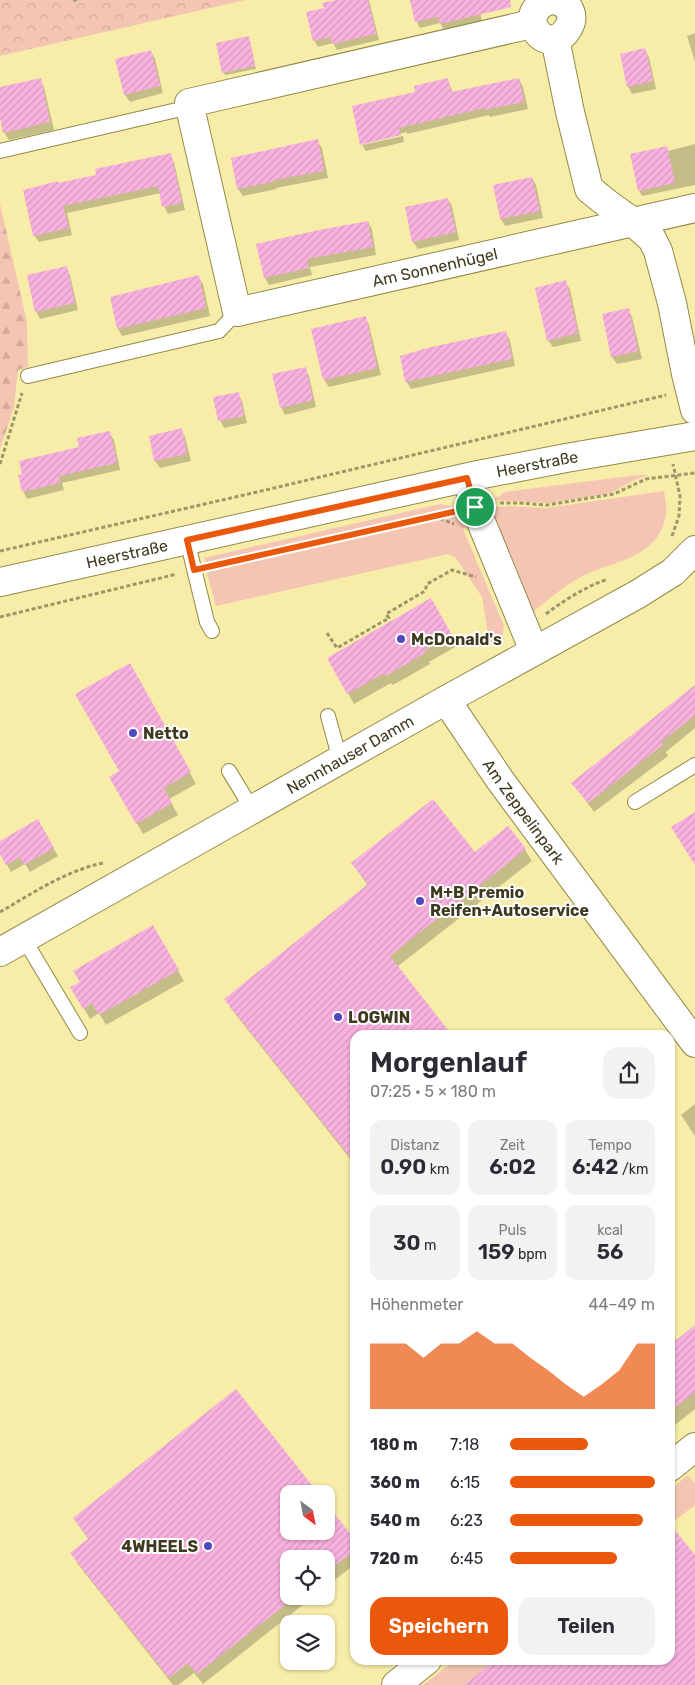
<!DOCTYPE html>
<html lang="de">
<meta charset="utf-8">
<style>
:root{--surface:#fff;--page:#f2f2f3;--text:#2b2b33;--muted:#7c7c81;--accent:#ea580c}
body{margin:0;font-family:Rubik,sans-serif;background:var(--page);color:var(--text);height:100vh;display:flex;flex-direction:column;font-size:19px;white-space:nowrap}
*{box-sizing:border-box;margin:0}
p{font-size:16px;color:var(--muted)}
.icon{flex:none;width:28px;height:28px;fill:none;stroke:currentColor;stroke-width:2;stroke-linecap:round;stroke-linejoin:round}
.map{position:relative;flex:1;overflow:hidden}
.panel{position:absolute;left:350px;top:1030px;width:325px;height:635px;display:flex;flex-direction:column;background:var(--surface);border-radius:15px;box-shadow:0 1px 4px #0004}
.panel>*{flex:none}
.needle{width:32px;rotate:148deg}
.tools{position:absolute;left:280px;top:1485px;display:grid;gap:10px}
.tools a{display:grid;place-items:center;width:55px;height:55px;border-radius:10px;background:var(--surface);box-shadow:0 1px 4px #0004;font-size:25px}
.pin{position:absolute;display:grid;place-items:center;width:42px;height:42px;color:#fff;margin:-21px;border:2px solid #fff;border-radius:50%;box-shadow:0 1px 5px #0007}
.round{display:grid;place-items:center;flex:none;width:52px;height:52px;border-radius:15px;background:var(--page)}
.head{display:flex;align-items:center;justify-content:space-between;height:85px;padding:0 20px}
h1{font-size:28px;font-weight:600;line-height:38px}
.metrics{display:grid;grid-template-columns:repeat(3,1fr);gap:8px;height:85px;padding:5px 20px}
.metrics div{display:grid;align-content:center;border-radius:12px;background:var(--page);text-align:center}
.metrics b{font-size:21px;font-weight:600}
.metrics small{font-size:14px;font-weight:400}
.metrics p{font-size:14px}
.chart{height:140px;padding:10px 20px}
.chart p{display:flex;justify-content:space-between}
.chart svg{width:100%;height:90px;margin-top:5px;fill:var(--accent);opacity:.7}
.primary-button{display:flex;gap:10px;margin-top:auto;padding:10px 20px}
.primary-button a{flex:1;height:58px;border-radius:15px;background:var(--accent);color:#fff;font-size:20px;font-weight:600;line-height:58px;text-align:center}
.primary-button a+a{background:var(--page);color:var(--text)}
ul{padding:0 20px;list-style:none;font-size:16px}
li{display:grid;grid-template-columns:80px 60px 1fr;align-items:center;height:38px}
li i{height:12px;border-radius:6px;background:var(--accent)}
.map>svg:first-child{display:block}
.green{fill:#f5c5b4}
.forest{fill:url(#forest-firs)}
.park{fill:url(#park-crowns)}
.shadow{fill:#0003}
.building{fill:url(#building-hatch)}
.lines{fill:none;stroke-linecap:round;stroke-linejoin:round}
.service-casing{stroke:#938a49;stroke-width:16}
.minor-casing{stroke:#938a49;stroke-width:30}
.secondary-casing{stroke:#938a49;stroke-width:30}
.primary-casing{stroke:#938a49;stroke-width:30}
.path{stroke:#9d9666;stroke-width:3;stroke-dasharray:4 2.5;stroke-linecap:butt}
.service{stroke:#fff;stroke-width:14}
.minor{stroke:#fff;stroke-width:28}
.secondary{stroke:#fff;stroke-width:28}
.primary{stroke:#fff;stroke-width:28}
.route-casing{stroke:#fff;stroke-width:10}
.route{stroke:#ea580c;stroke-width:6}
.poi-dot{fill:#5147be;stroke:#fff;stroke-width:2}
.labels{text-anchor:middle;stroke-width:4;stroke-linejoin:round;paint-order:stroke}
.street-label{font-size:16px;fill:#3e3a1f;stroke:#fff}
.poi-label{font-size:16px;font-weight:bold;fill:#3e3a1f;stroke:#fff;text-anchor:start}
</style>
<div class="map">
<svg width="695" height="1685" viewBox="0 0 695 1685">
<defs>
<pattern id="forest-firs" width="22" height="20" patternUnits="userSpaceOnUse" patternTransform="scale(1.25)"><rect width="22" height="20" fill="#f5c5b4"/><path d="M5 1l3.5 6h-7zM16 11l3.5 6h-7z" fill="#d3aa9a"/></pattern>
<pattern id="park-crowns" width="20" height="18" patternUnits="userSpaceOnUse" patternTransform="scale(1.25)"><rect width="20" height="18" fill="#f5c5b4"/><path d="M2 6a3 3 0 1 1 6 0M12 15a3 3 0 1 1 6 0" fill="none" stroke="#d3aa9a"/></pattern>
<pattern id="building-hatch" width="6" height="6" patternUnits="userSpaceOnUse" patternTransform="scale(1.25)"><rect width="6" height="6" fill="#f9b1df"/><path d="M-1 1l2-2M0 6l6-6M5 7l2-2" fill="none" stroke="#d699bf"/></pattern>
</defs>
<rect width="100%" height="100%" fill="#f7eda9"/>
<g class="green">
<polygon points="638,475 649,475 635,480 616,490 607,494 549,503 493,500 505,492"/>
<path d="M664,491C665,498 667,507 666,514C660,556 619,560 587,574C567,583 550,598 533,612L530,611L490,513L495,507L509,506L546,508Z"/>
<polygon points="440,504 455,507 206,564 204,558"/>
<polygon points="457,513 462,515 468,526 463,529 504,626 502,636 487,645 489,639 482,597 455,557 448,554 216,606 206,570"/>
<polygon points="688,1475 695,1484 695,1505 670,1524 670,1490"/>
<polygon points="455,1660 496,1660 464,1685 423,1685"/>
</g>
<polygon class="forest" points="0,204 27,322 28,367 18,370 14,407 0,449"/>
<polygon class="park" points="0,0 245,0 0,56"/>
<g class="shadow">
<polygon points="342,0 369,0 379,40 337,50 333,43 318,47 314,40 325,9"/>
<polygon points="411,0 477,0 482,21 444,30 440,23 420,28 417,22"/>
<polygon points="695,33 695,62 687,36"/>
<polygon points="250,41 256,69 225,75 223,72"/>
<polygon points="645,50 649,57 656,89 632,94 628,86"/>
<polygon points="151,52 155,59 163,93 130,102 125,95 117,60"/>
<polygon points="447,79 453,93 519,79 523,87 528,109 490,117 489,115 407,134 407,132 362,143 362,145 353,107 417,93"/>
<polygon points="40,80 44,87 54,130 9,140 4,132 0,112 0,89"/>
<polygon points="403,136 404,142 366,151 362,145"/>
<polygon points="317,141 322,148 328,178 276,188 277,189 243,196 238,189 232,159"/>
<polygon points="695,144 695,185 642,196 639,190 666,148 668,151"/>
<polygon points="170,155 174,162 185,210 168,214 164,206 161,193 67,213 72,235 39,242 34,235 58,184 98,176"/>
<polygon points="532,178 536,185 543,218 505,226 501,219"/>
<polygon points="448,199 452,206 459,240 418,249 413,242 406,208"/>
<polygon points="368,222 372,229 376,255 310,267 312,275 269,285 265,278 258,245"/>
<polygon points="66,267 70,275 78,310 40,319 36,311"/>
<polygon points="198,277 203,284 210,316 122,336 118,329 111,298"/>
<polygon points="565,282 570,289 581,341 553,347 548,340"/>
<polygon points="628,309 632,317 642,359 617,364 612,357 603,315"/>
<polygon points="365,318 369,325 381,375 329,387 324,380"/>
<polygon points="506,333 510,340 515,366 411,389 406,381"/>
<polygon points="305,369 309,376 316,407 285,415 281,407"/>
<polygon points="238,394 242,401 247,423 224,428 220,420"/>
<polygon points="181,430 185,437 191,461 160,468 155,461 150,437"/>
<polygon points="109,433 114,440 120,470 62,483 64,490 27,499 23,491 80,448"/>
<polygon points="431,600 457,646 429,662 430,664 393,685 391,683 354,704 328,658"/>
<polygon points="130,665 196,784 169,799 178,815 143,834 111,777 120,772"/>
<polygon points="695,687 695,728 666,752 668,756 594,812 573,783"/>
<polygon points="37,820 58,856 30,872 25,864 11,872 0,852 0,842"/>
<polygon points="508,828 525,850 532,861 397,967 450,1035 355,1035 355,1165 232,1010 226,999 368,886 353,864 475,854"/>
<polygon points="152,927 184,981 106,1025 99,1013 90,1019 72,988 81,982"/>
<polygon points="695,1104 695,1136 681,1115"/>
<polygon points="695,1335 695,1409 670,1429 670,1346"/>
<polygon points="289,1494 289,1531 355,1542 355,1564 326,1587 326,1559 289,1559 289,1596 314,1596 203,1684 194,1673 178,1685 173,1685 77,1563 72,1553 89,1540 74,1519"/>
</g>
<g class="building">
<polygon points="337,0 368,0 376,34 332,44 331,37 313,41 306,12 324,8 322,3"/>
<polygon points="410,0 510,0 511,7 440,24 438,17 415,22"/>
<polygon points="249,36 255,66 222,73 216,43"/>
<polygon points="645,48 653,81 627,87 620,54"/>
<polygon points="151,50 160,86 124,95 115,59"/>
<polygon points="41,78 50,122 3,133 0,118 0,87"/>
<polygon points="448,78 451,92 519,78 524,102 484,110 484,108 399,128 401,135 360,145 352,106 415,92 414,86"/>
<polygon points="318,139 324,171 273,180 273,182 237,189 231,158"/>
<polygon points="667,146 675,183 638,191 630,154"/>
<polygon points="171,153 182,203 162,207 158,186 63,206 69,228 33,236 23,190 58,181 58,183 96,175 95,169"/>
<polygon points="532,177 540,211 500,219 493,185"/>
<polygon points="448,198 456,232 412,242 405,207"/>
<polygon points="368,221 373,247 307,259 309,268 264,278 256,244 319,230"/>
<polygon points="67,266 75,303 35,312 27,275"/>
<polygon points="199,275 206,308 117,329 110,297"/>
<polygon points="566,280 578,333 547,341 535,288"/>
<polygon points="629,308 638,351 611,357 602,314"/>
<polygon points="366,316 377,368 323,380 311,329"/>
<polygon points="506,331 512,359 405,382 400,356 427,348"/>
<polygon points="306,367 313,400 280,408 272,374"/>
<polygon points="239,392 244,416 218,421 213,397"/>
<polygon points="182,428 187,454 154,461 149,436"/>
<polygon points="110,431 117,463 59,476 60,483 22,492 18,475 22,474 19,461 79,447 77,438"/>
<polygon points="431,598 452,635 424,651 425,653 386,676 385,673 347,694 327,658"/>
<polygon points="130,663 191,772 164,788 172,803 136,824 109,777 119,771 75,694"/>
<polygon points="695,685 695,715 661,742 663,745 588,803 571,783"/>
<polygon points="433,799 475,852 508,826 526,849 390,956 452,1035 355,1035 355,1163 224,999 368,884 351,863"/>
<polygon points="695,812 695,865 671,827"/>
<polygon points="38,819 54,848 24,865 20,857 6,865 0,854 0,841"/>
<polygon points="153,925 179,970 99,1015 92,1003 83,1009 70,987 80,982 73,971"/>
<polygon points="695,1325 695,1392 670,1412 670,1345"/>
<polygon points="236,1389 319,1494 289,1494 289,1531 326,1531 326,1503 355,1540 355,1550 326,1572 326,1559 289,1559 289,1602 197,1674 188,1663 169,1678 70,1553 89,1538 73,1518"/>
<polygon points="670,1524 695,1555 695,1685 464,1685 496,1660 670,1660"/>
</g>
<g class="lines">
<defs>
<g id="service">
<polyline points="0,151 177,110 189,103"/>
<polyline points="28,376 219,331 237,312"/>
<polyline points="187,540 207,622 212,631"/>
<polyline points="328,716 340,760"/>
<polyline points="229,771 252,809"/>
<polyline points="635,802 695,765"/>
<polyline points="24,939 80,1033"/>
</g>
<g id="minor">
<path d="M551,0C537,3 526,18 537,32C558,59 593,7 553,0"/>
<path id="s1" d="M532,22L523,26L189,103L237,312L695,208"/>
<polyline points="555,39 570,112 589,189 609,205 633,222 652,239 658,251 672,303 686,374 695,410"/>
<polyline points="467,478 475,507 534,651"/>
<path id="s2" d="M446,700L500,780L695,1043"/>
<polyline points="670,1467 695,1447"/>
<polyline points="396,1685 427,1660"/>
</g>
<g id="secondary">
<path id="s3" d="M0,952L446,700L638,594L673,572L695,550"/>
</g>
<g id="primary">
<path id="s4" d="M0,582L478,475L566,458L695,436"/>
</g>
</defs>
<use href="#service" class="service-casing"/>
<use href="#minor" class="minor-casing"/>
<use href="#secondary" class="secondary-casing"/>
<use href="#primary" class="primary-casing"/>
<g class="path">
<polyline points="73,0 78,0"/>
<polyline points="0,464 22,393"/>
<polyline points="500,503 520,503 547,505 614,494 646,479 695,473"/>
<polyline points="434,516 454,524"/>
<polyline points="672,536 679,516 680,496 673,464"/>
<polyline points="0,551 257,492 666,395"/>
<polyline points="212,566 450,512"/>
<path d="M546,614C566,599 585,587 608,579"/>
<polyline points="0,617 177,574"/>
<polyline points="327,633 337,648 389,618 386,614 425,591 427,584 452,570 476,577"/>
<path d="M0,912C33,893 65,871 103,863"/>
</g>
<use href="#service" class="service"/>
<use href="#minor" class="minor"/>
<use href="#secondary" class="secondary"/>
<use href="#primary" class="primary"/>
</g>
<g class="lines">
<defs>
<polygon id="route" points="467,478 475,507 194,570 187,540"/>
</defs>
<use href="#route" class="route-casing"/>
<use href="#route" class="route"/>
</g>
<g class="poi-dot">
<circle cx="401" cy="639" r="5"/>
<circle cx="133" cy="733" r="5"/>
<circle cx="420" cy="901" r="5"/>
<circle cx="338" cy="1017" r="5"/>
<circle cx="208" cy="1546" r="5"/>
</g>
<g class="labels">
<g class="street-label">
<text dy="6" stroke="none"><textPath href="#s1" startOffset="770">Am Sonnenhügel</textPath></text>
<text dy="6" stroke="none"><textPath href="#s4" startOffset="550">Heerstraße</textPath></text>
<text dy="6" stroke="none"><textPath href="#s4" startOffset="130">Heerstraße</textPath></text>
<text dy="6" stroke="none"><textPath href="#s3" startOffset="402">Nennhauser Damm</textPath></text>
<text dy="6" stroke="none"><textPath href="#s2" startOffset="136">Am Zeppelinpark</textPath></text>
</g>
<g class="poi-label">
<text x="411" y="645">McDonald's</text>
<text x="143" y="739">Netto</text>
<text x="430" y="898">M+B Premio<tspan x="430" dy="18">Reifen+Autoservice</tspan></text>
<text x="348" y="1023">LOGWIN</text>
<text x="198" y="1552" text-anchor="end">4WHEELS</text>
</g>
</g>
</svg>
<div class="tools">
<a><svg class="needle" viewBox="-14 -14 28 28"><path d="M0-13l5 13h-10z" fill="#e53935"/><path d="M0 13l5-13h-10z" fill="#7c7c81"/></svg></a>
<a><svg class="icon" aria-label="locate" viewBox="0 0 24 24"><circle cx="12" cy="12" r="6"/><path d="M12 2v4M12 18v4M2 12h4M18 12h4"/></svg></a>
<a><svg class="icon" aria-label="layers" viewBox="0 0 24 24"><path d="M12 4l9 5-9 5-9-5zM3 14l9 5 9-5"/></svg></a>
</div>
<div class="pin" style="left:475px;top:507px;background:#1e9e55"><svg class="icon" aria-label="arrive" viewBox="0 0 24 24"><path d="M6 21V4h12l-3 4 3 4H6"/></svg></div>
<section class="panel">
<div class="head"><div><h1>Morgenlauf</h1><p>07:25 · 5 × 180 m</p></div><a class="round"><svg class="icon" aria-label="share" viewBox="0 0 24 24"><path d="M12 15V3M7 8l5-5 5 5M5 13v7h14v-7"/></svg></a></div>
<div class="metrics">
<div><p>Distanz</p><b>0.90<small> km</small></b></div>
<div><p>Zeit</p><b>6:02</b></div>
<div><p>Tempo</p><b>6:42<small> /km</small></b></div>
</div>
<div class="metrics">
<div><b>30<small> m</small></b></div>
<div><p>Puls</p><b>159<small> bpm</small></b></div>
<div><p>kcal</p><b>56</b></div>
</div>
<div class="chart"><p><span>Höhenmeter</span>44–49 m</p>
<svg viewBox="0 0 160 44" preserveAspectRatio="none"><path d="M0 44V12L10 12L20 12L30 19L40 12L50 12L60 6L70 12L80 12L90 19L100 25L110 32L120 38L130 32L140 25L150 12L160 12V44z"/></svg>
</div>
<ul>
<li><b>180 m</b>7:18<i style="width:54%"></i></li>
<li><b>360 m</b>6:15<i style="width:100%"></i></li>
<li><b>540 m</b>6:23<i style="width:92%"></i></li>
<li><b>720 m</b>6:45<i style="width:74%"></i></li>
</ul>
<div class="primary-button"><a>Speichern</a><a>Teilen</a></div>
</section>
</div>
